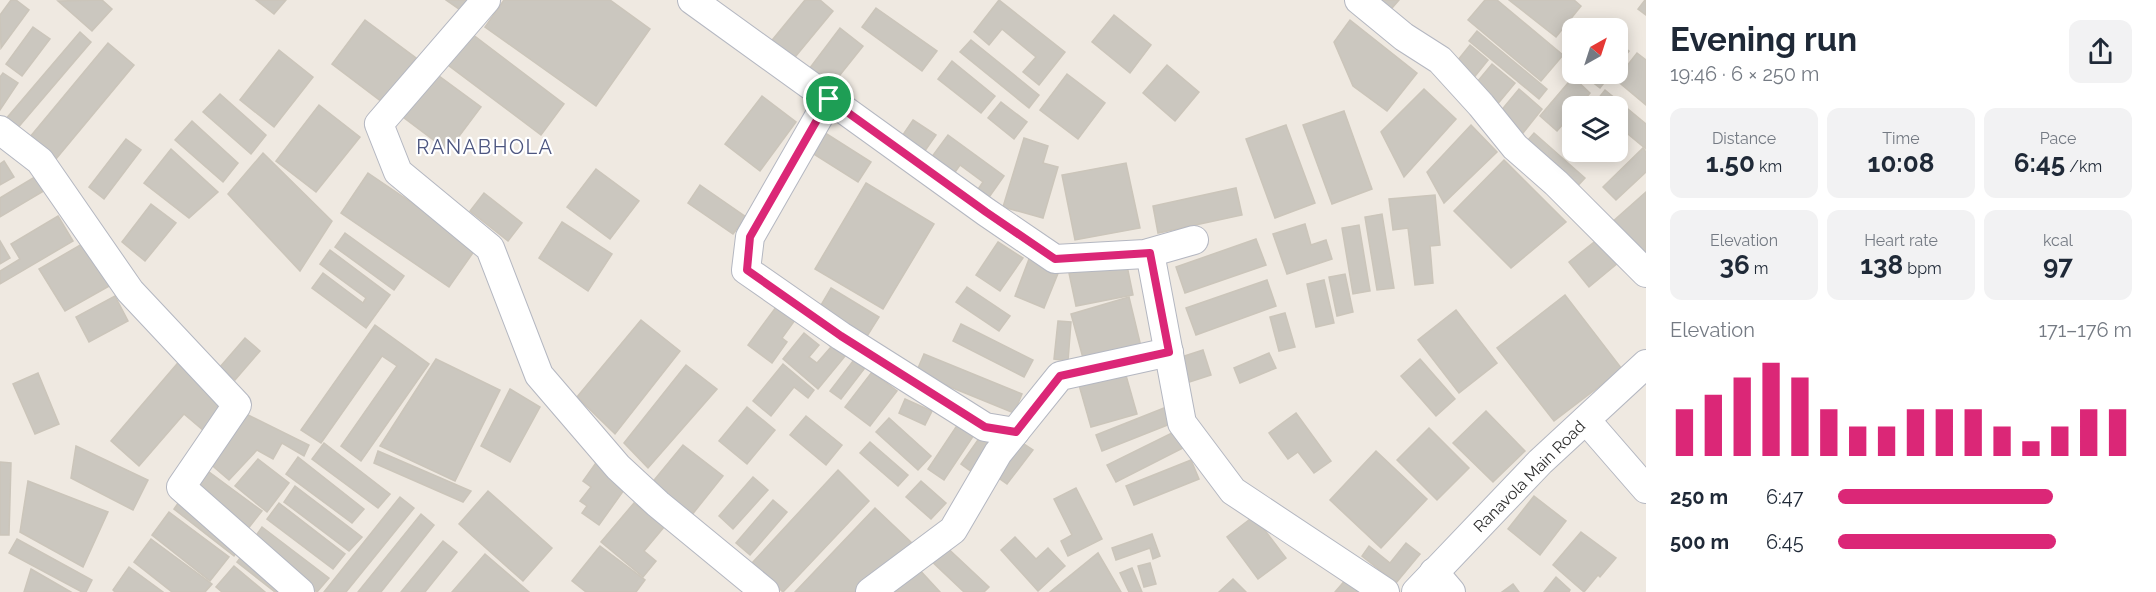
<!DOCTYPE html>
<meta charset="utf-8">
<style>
:root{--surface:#fff;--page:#f2f2f3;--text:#1f2937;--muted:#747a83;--accent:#db2777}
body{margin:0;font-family:Raleway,sans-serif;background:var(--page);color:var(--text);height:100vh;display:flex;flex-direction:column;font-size:22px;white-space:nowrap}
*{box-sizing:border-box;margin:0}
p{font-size:20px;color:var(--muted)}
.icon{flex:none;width:33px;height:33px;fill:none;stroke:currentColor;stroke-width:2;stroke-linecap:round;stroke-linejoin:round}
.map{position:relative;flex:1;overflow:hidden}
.panel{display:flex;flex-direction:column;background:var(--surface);width:510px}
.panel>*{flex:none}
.needle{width:39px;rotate:39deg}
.buttons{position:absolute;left:1562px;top:18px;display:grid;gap:12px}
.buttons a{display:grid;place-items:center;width:66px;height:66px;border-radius:12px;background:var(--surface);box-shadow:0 3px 15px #0003;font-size:30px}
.pin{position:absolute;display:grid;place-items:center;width:51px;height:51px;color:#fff;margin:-26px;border:3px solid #fff;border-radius:50%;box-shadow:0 2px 6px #0007}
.round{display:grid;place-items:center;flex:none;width:63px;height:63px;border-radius:12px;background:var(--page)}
.headline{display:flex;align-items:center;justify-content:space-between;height:102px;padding:0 24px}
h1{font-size:33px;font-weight:700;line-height:45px}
.metrics{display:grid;grid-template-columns:repeat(3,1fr);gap:9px;height:102px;padding:6px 24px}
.metrics div{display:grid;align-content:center;border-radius:12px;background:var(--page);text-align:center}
.metrics b{font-size:26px;font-weight:700}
.metrics small{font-size:16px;font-weight:400}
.metrics p{font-size:16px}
.chart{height:168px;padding:12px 24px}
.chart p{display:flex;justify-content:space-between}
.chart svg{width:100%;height:108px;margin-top:6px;stroke:var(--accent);stroke-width:6}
ul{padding:0 24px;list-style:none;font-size:20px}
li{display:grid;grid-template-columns:96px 72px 1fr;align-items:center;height:45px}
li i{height:15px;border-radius:8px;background:var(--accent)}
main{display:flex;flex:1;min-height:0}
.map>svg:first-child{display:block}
.building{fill:#cbc7bf;stroke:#cbc5ba;stroke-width:1.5}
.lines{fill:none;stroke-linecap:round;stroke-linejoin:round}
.minor-casing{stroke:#b4b7c1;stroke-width:30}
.minor{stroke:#fff;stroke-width:28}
.route-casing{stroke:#fff;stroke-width:12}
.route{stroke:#db2777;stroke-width:8}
.labels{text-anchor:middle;stroke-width:4.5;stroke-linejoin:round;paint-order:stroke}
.street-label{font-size:16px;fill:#2e2e2e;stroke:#fff}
.quarter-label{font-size:20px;letter-spacing:1.5px;fill:#4d5680;stroke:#fff}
</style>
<main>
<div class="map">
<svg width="1646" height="592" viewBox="0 0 1646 592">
<rect width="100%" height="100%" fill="#efe9e1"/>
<g class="building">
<polygon points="11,0 16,0 29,10 1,48 0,15"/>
<polygon points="102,0 112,9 92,31 58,1"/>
<polygon points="256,0 286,0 274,14"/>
<polygon points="446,0 476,0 466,14"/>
<polygon points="504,0 610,0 650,29 596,106 485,27"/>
<polygon points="805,0 820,0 833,11 791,62 769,44"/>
<polygon points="999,0 1065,52 1039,85 1023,72 1036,57 1002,29 989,45 974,32"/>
<polygon points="1367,0 1399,0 1386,15"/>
<polygon points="1485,0 1497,0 1563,55 1541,81 1468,20"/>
<polygon points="1509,0 1574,0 1581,6 1556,37"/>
<polygon points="1645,0 1646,0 1646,15 1638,9"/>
<polygon points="876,8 937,51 922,71 862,27"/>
<polygon points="1114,15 1151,45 1130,73 1092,42"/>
<polygon points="365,20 416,58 382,102 332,64"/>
<polygon points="1350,20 1417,73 1387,111 1353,86 1334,42"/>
<polygon points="33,27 50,39 22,76 6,64"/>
<polygon points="840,28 863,46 828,90 806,73"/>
<polygon points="1477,31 1547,89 1539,99 1469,41"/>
<polygon points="80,32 91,42 16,130 5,120"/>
<polygon points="472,34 564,104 541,135 448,65"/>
<polygon points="971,40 1039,95 1029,108 960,52"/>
<polygon points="1617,41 1629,51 1617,66"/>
<polygon points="108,43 134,65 56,159 30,137"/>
<polygon points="1470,45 1488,60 1472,80 1454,65"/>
<polygon points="279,50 313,77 274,127 240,100"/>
<polygon points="1637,53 1646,60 1646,105 1616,80"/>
<polygon points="952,61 995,96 981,113 938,79"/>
<polygon points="1492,64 1515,83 1496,106 1473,87"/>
<polygon points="1167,65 1199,92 1175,121 1143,93"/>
<polygon points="3,73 18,83 0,110 0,77"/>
<polygon points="435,73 481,107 448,151 403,117"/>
<polygon points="1067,74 1105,103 1078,139 1040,110"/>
<polygon points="1582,74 1611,74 1600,88"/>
<polygon points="1573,77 1590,93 1579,106 1572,106 1572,114 1557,131 1540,116"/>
<polygon points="1424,89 1456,119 1404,177 1381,132"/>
<polygon points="1519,89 1542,109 1519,138 1495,118"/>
<polygon points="1605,90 1646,124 1646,149 1617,125 1617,106 1593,105"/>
<polygon points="220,94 266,135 251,154 203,112"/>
<polygon points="762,96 796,122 760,171 725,144"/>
<polygon points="1001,102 1027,122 1014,139 988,118"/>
<polygon points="319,105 360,137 316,192 276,161"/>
<polygon points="1344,111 1372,189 1332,204 1303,125"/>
<polygon points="913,120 936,135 920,158 898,142"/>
<polygon points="192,121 238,163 223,182 175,140"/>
<polygon points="1286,125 1315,203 1275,218 1246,139"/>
<polygon points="1471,125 1497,152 1444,203 1427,172"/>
<polygon points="822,131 871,162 858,182 809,151"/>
<polygon points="1534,133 1585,178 1572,192 1522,147"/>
<polygon points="948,135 1004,176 985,203 974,195 983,182 960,165 951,178 928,162"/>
<polygon points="1024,138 1048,146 1043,163 1058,167 1043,218 1003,207"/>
<polygon points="126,139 141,150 104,199 89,187"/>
<polygon points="1643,148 1646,152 1646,172 1616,200 1603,187"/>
<polygon points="171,149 218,192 189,218 144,183"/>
<polygon points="263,153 332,221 300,271 228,194"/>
<polygon points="1504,160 1566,222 1511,268 1454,211"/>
<polygon points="4,161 14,177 0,185 0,164"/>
<polygon points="1126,163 1140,228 1075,240 1062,175"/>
<polygon points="596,169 639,201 610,239 567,207"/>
<polygon points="368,173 477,247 449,287 341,213"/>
<polygon points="38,175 47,189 0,217 0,198"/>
<polygon points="866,183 934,224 883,309 815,269"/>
<polygon points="700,185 746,217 733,234 688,203"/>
<polygon points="1236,188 1242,215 1158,233 1153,206"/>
<polygon points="1646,192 1646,262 1611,223"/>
<polygon points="484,193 522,223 508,241 470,211"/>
<polygon points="1435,195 1440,245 1430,246 1433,283 1415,285 1408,228 1393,230 1389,199"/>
<polygon points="151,204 176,223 145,261 122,242"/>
<polygon points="1382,214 1394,288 1377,290 1365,217"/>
<polygon points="58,216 73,241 0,284 0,271 20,259 11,244"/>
<polygon points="562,222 612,254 588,291 539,258"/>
<polygon points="1305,224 1311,245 1326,240 1332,259 1287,274 1273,234"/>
<polygon points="1359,225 1370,291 1353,294 1342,228"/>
<polygon points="101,233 127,276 65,311 39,269"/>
<polygon points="345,233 404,276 394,290 335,247"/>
<polygon points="1256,239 1266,265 1185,293 1176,267"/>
<polygon points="1598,239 1618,263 1589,287 1569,262"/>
<polygon points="0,241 10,258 0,264"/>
<polygon points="998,242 1023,258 1000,291 976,275"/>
<polygon points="330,250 390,295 366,328 312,288 323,273 363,303 366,298 320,264"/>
<polygon points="1029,259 1059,271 1044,308 1015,296"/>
<polygon points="1126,261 1133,295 1076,306 1069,273"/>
<polygon points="1345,274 1353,312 1337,316 1329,277"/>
<polygon points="1267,280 1276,306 1196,335 1186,308"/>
<polygon points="1324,280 1334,323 1316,327 1307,284"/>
<polygon points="967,287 1010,316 999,331 956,302"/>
<polygon points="831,288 879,317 864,341 817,312"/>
<polygon points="785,295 803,309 782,338 787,342 772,363 748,345"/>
<polygon points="1565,295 1622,369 1554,421 1497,348"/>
<polygon points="115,296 128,321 89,342 76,317"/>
<polygon points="1129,297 1143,355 1086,369 1071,314"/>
<polygon points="1456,310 1497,363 1459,393 1418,340"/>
<polygon points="1285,313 1295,347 1279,351 1270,317"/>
<polygon points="641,320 680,351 615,434 577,397"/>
<polygon points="1058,321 1071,322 1068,361 1054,359"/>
<polygon points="961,324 1033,360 1024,377 953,341"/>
<polygon points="375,325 429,364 361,461 341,446 397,366 382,356 321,443 301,430"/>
<polygon points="804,333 819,345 809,357 817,363 831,347 822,339 846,355 818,389 783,359"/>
<polygon points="245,338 260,351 235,380 220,367"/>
<polygon points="1203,350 1211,375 1180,385 1172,360"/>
<polygon points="860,352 871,360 841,399 830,391"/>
<polygon points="1269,353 1276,368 1240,383 1234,368"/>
<polygon points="924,354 1022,394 1014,413 916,373"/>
<polygon points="182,358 231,400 204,431 184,414 139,466 111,441"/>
<polygon points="436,359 500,390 455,481 380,446"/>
<polygon points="1420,359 1455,399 1436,416 1401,376"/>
<polygon points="783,364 814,390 808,398 794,387 771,416 753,401"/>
<polygon points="686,365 717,389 648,468 624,443"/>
<polygon points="872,372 897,391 870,426 845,407"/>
<polygon points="1125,372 1137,414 1091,427 1079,385"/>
<polygon points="38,373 59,424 35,434 13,384"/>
<polygon points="510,389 540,407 510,462 481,446"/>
<polygon points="905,399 932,411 925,425 899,413"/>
<polygon points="1169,406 1175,422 1102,451 1096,435"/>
<polygon points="747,407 775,430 747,464 719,441"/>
<polygon points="1486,411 1525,451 1493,482 1453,443"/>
<polygon points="1296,413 1331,461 1314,473 1298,452 1288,459 1269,433"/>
<polygon points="248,415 309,445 304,456 282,443 273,459 257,450 229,480 208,462"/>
<polygon points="806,416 842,445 826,465 790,435"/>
<polygon points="889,418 931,456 918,470 876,432"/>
<polygon points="962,418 978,429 944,480 928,469"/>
<polygon points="987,427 1003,438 976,475 961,464"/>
<polygon points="1429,428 1469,468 1437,500 1397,460"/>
<polygon points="1176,431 1185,447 1116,482 1107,465"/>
<polygon points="1018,440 1033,450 1007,484 993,474"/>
<polygon points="870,442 908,475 898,486 860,453"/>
<polygon points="324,443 390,494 378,508 312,459"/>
<polygon points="683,445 723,476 691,516 651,484"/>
<polygon points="76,446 148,480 133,510 71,478"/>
<polygon points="378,451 471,491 463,502 374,463"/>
<polygon points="1376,451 1427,499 1381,548 1330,500"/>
<polygon points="298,457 364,509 352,523 286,474"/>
<polygon points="258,459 289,483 267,512 235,486"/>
<polygon points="598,460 629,483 599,525 582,513 587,506 580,501 591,487 583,481"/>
<polygon points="1191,460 1199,479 1134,505 1126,486"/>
<polygon points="0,462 11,463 9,535 0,535"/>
<polygon points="201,466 262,511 243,535 184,489"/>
<polygon points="838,470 869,501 783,592 752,563"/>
<polygon points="753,477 768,490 733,529 719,516"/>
<polygon points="28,481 108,512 83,567 20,532"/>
<polygon points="921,481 946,503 931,519 906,497"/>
<polygon points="295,486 362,537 349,551 284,502"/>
<polygon points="1076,488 1102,539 1068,556 1061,541 1072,535 1054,499"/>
<polygon points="488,491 552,548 523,581 459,524"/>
<polygon points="183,496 240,546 234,556 174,509"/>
<polygon points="1534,496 1566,521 1540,555 1508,529"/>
<polygon points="400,497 414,508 346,592 324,592"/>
<polygon points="773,500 787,512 750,555 736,543"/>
<polygon points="279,503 345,554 333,569 267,519"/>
<polygon points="634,503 664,527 644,551 656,561 643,577 601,542"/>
<polygon points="875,508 913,544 867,592 795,592"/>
<polygon points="169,512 229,557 210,581 152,535"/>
<polygon points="421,514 434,525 381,592 358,592"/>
<polygon points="1254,516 1286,558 1258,579 1227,537"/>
<polygon points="262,527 329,578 317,592 251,543"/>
<polygon points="1581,532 1616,558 1600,577 1598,575 1584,592 1553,565"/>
<polygon points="1152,534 1160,556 1153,559 1150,548 1116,560 1112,548"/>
<polygon points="1015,537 1036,559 1048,548 1065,566 1038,591 1001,550"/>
<polygon points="17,539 92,580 86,592 82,592 9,553"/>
<polygon points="151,539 212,584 205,592 172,592 134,562"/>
<polygon points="443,541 457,552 425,592 401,592"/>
<polygon points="940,541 989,587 984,592 964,592 926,556"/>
<polygon points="1406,543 1420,554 1396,583 1362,556 1369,546 1390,563"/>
<polygon points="600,546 645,580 636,592 586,592 572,581"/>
<polygon points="247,549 302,592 275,592 237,562"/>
<polygon points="1098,553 1121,592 1050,592"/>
<polygon points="485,554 529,592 452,592"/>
<polygon points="1150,563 1156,584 1144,587 1138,566"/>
<polygon points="1360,563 1378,592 1335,592"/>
<polygon points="234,566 265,592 222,592 216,587"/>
<polygon points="916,566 940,592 888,592"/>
<polygon points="129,567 163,592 115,592 113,590"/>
<polygon points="1132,568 1142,592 1129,592 1120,573"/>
<polygon points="31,569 71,592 24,592"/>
<polygon points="1556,577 1570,590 1569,592 1544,592"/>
<polygon points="1233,579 1246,592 1219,592"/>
<polygon points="1513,584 1519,592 1502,592"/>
</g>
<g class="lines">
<defs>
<g id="minor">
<polyline points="486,0 379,124 398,172 490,248 539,375 618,467 658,504 765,592"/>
<polyline points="692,0 986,212 1055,259 1145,254 1194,240"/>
<polyline points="1359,0 1404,37 1440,60 1481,105 1515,147 1556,183 1646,273"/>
<polyline points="829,99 750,237 746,270 841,336 985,427 1015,432"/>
<polyline points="0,130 40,161 130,291 237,405 181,487 300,592"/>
<polyline points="1150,253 1182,423 1233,491 1385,592"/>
<polyline points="1586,420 1646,489"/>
<polyline points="1434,572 1451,592"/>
<polyline points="870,592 953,530 998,453 1060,376 1169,352"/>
<polyline points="1416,592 1540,462 1646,364"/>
</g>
</defs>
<use href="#minor" class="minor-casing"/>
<use href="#minor" class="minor"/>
</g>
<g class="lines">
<defs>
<polygon id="route" points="829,99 986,212 1055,259 1150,253 1169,352 1060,376 1016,432 985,427 841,336 747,270 750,237"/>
</defs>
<use href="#route" class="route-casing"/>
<use href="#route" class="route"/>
</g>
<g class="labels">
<g class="street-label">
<text transform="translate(1529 476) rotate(-45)" y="6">Ranavola Main Road</text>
</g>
<g class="quarter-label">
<text x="485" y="154">RANABHOLA</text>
</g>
</g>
</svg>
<div class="buttons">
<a><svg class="needle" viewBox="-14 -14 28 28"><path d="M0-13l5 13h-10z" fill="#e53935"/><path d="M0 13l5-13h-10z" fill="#747a83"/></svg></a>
<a><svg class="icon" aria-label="layers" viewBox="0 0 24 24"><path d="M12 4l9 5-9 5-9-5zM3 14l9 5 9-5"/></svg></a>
</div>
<div class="pin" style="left:829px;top:99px;background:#1e9e55"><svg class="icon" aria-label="arrive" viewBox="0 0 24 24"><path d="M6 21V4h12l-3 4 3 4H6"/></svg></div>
</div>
<section class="panel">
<div class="headline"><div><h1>Evening run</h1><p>19:46 · 6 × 250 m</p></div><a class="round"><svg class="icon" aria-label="share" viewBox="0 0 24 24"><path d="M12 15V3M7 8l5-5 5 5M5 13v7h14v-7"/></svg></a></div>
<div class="metrics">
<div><p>Distance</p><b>1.50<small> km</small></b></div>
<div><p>Time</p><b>10:08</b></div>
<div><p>Pace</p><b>6:45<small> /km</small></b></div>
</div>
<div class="metrics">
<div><p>Elevation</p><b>36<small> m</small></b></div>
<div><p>Heart rate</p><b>138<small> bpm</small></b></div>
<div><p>kcal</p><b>97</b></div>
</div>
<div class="chart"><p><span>Elevation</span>171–176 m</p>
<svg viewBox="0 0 160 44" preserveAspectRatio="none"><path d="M5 44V25M15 44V19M25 44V12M35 44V6M45 44V12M55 44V25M65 44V32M75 44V32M85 44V25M95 44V25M105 44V25M115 44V32M125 44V38M135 44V32M145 44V25M155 44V25"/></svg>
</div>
<ul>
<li><b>250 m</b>6:47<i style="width:73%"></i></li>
<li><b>500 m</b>6:45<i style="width:74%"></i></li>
</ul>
</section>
</main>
